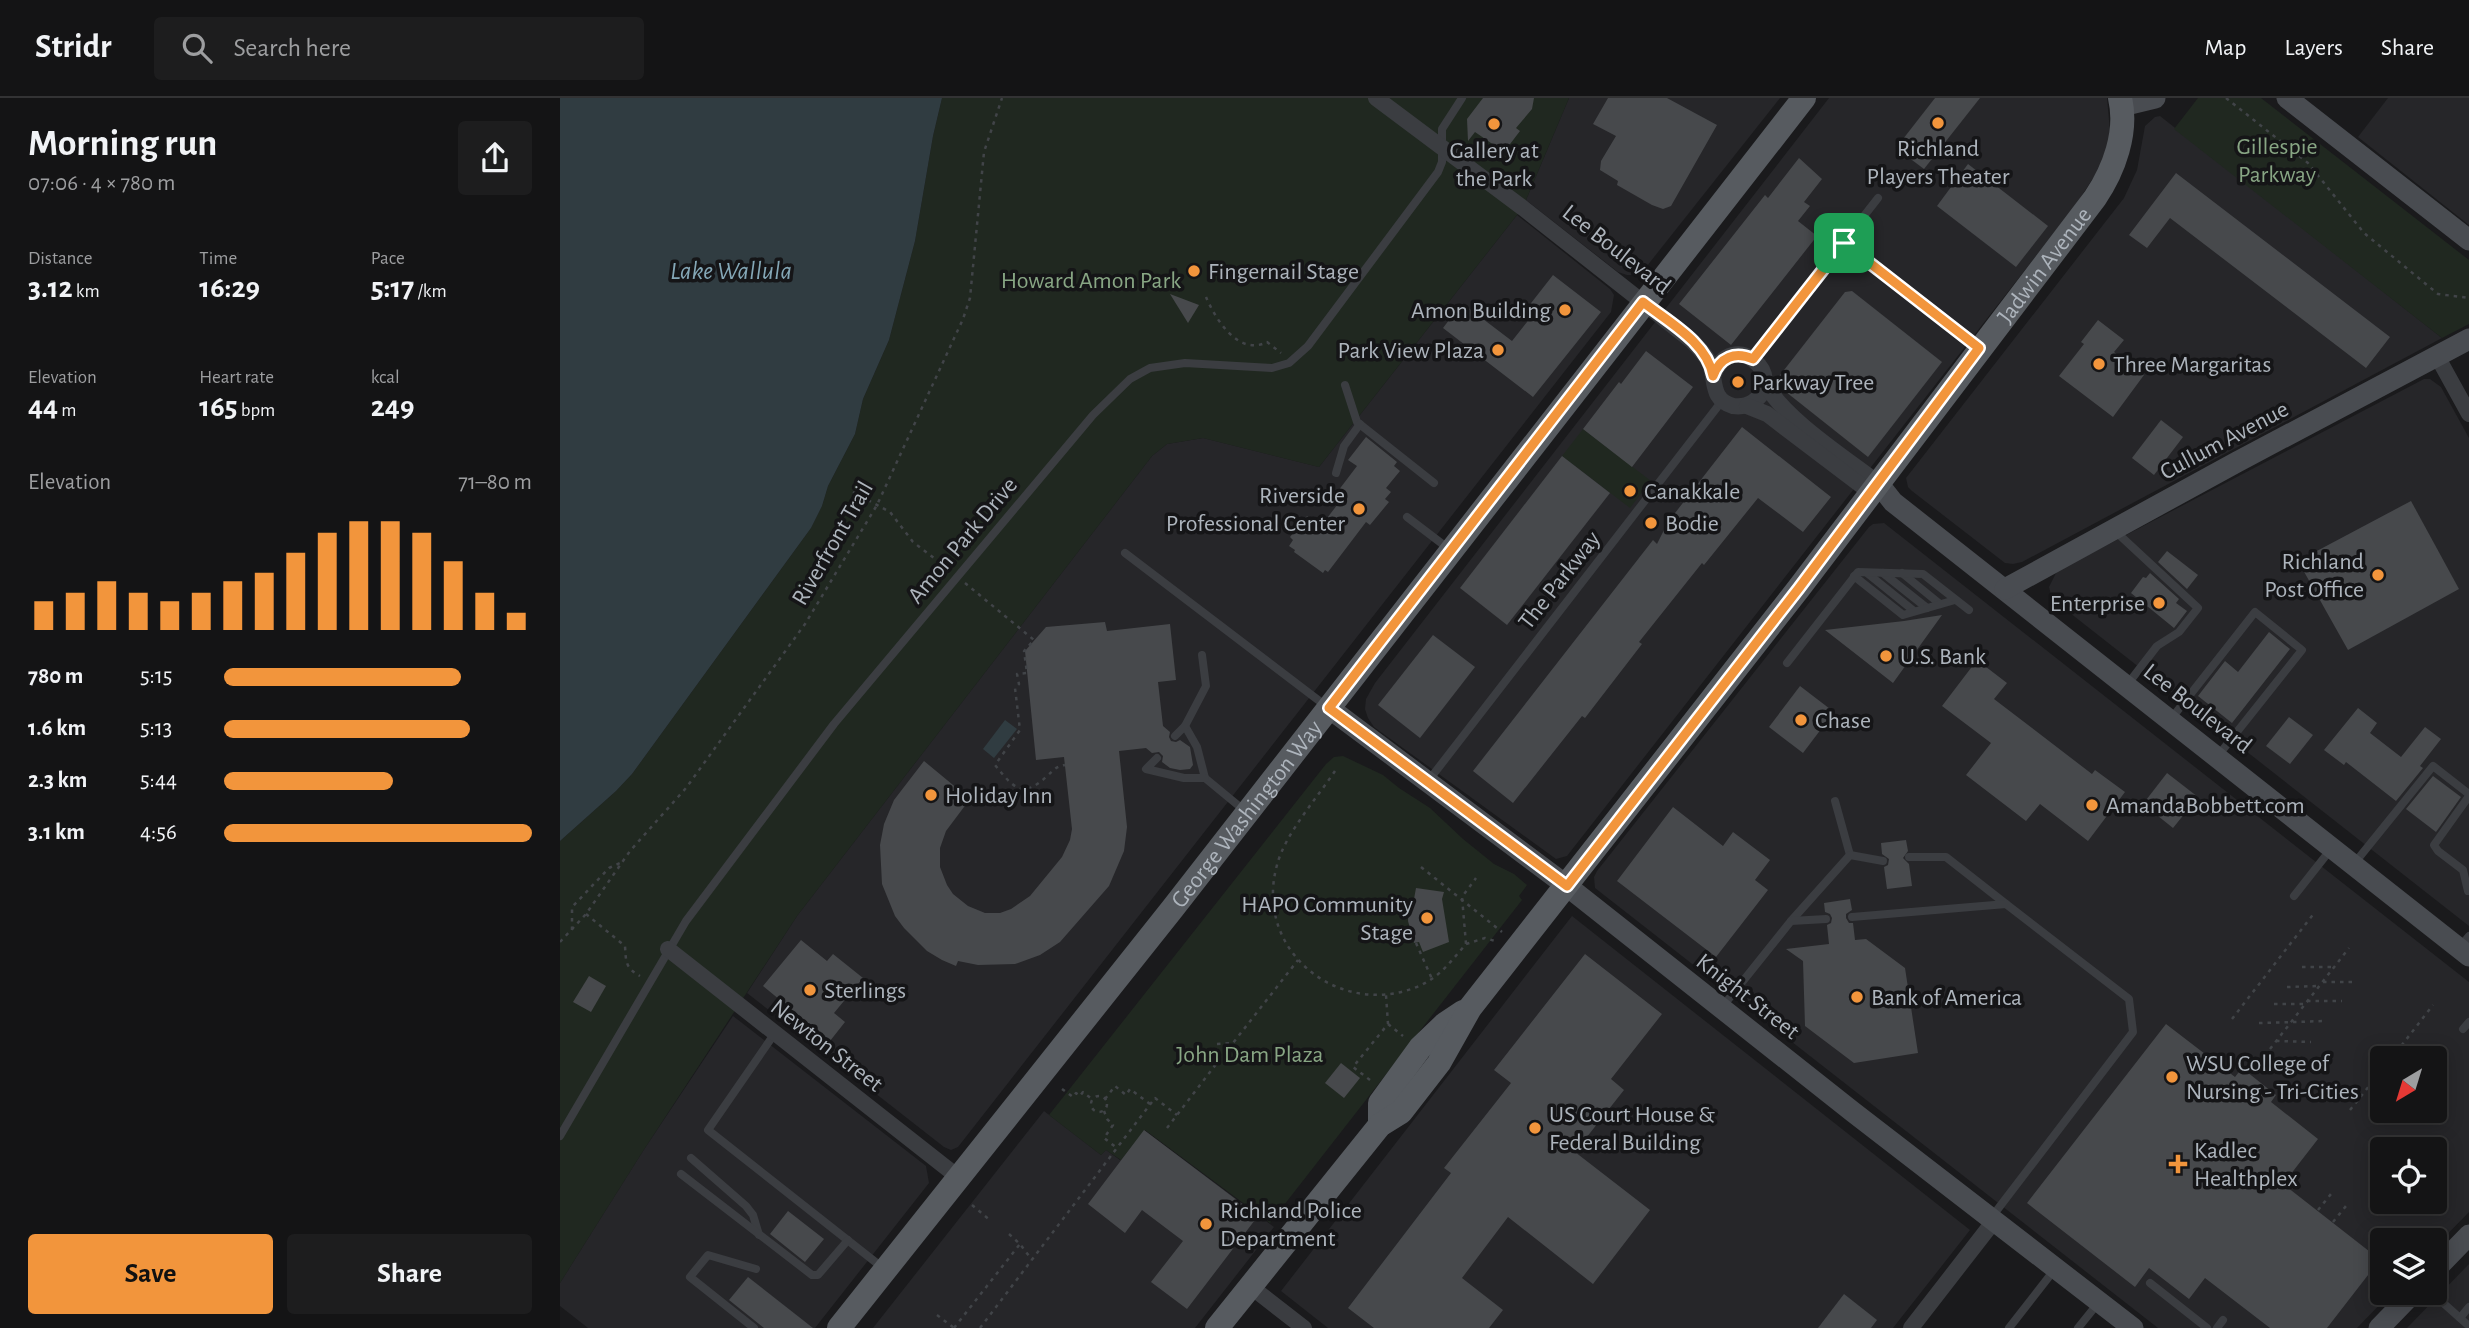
<!DOCTYPE html>
<meta charset="utf-8">
<style>
:root{--surface:#141415;--page:#1d1d1e;--text:#f1f3f6;--muted:#9d9ea0;--line:#333334;--accent:#f2953c}
body{margin:0;font-family:"Alegreya Sans",sans-serif;background:var(--page);color:var(--text);height:100vh;display:flex;flex-direction:column;font-size:26px;white-space:nowrap}
*{box-sizing:border-box;margin:0}
p{font-size:23px;color:var(--muted)}
.icon{flex:none;width:38px;height:38px;fill:none;stroke:currentColor;stroke-width:2;stroke-linecap:round;stroke-linejoin:round}
.map{position:relative;flex:1;overflow:hidden}
.details{display:flex;flex-direction:column;background:var(--surface);width:560px}
.details>*{flex:none}
.needle{width:46px;rotate:218deg}
.fabs{position:absolute;left:1810px;top:948px;display:grid;gap:14px}
.fabs a{display:grid;place-items:center;width:77px;height:77px;border-radius:7px;background:var(--surface);box-shadow:0 4px 18px #0003,0 0 0 2px var(--line);font-size:35px}
.pin{position:absolute;display:grid;place-items:center;width:60px;height:60px;color:#fff;margin:-30px;border-radius:14px;box-shadow:0 4px 10px #0006}
.round{display:grid;place-items:center;flex:none;width:74px;height:74px;border-radius:7px;background:var(--page)}
.overview{display:flex;align-items:center;justify-content:space-between;height:119px;padding:0 28px}
h1{font-size:38px;font-weight:700;line-height:52px}
.stats{display:grid;grid-template-columns:repeat(3,1fr);gap:10px;height:119px;padding:7px 28px}
.stats div{display:grid;align-content:center}
.stats b{font-size:30px;font-weight:700}
.stats small{font-size:19px;font-weight:400}
.stats p{font-size:19px}
.chart{height:196px;padding:14px 28px}
.chart p{display:flex;justify-content:space-between}
.chart svg{width:100%;height:126px;margin-top:7px;stroke:var(--accent);stroke-width:6}
.cta{display:flex;gap:14px;margin-top:auto;padding:14px 28px}
.cta a{flex:1;height:80px;border-radius:7px;background:var(--accent);color:#111;font-size:28px;font-weight:700;line-height:80px;text-align:center}
.cta a+a{background:var(--page);color:var(--text)}
ul{padding:0 28px;list-style:none;font-size:23px}
li{display:grid;grid-template-columns:112px 84px 1fr;align-items:center;height:52px}
li i{height:18px;border-radius:9px;background:var(--accent)}
header{display:flex;align-items:center;gap:42px;box-sizing:border-box;height:98px;padding:0 35px;background:var(--surface);border-bottom:2px solid var(--line)}
header strong{font-size:33px}
nav{display:flex;gap:38px;margin-inline-start:auto;font-size:24px}
.search{width:490px;height:63px;background:var(--page);display:flex;align-items:center;gap:18px;box-sizing:border-box;padding:0 24px;border-radius:7px;color:var(--muted);font-size:26px}
main{display:flex;flex:1;min-height:0}
.map>svg:first-child{display:block}
.built{fill:#262629;fill-rule:evenodd}
.green{fill:#202820}
.water{fill:#303c41}
.building{fill:#47494c}
.lines{fill:none;stroke-linecap:round;stroke-linejoin:round}
.path{stroke:#414448;stroke-width:2.5;stroke-dasharray:3.5 5;stroke-linecap:butt}
.lane{stroke:#3b3d41;stroke-width:8}
.street{stroke:#3b3d41;stroke-width:16}
.secondary{stroke:#494c51;stroke-width:21}
.primary{stroke:#575b60;stroke-width:24}
.route-casing{stroke:#fff;stroke-width:14}
.route{stroke:#f2953c;stroke-width:9}
.poi-dot{fill:#f2953c;stroke:#151517;stroke-width:2.5}
.labels{text-anchor:middle;stroke-width:7;stroke-linejoin:round;paint-order:stroke}
.park-label{font-size:24px;fill:#88a684;stroke:#151517}
.poi-label{font-size:24px;fill:#adb4bc;stroke:#151517;text-anchor:start}
.street-label{font-size:24px;fill:#adb4bc;stroke:#151517}
.water-label{font-size:26px;font-style:italic;fill:#84a7b6;stroke:#151517}
</style>
<header>
<strong>Stridr</strong>
<div class="search"><svg class="icon" aria-label="search" viewBox="0 0 24 24"><circle cx="10" cy="10" r="6"/><path d="M15 15l6 6"/></svg>Search here</div>
<nav><a>Map</a><a>Layers</a><a>Share</a></nav>
</header>
<main>
<section class="details">
<div class="overview"><div><h1>Morning run</h1><p>07:06 · 4 × 780 m</p></div><a class="round"><svg class="icon" aria-label="share" viewBox="0 0 24 24"><path d="M12 15V3M7 8l5-5 5 5M5 13v7h14v-7"/></svg></a></div>
<div class="stats">
<div><p>Distance</p><b>3.12<small> km</small></b></div>
<div><p>Time</p><b>16:29</b></div>
<div><p>Pace</p><b>5:17<small> /km</small></b></div>
</div>
<div class="stats">
<div><p>Elevation</p><b>44<small> m</small></b></div>
<div><p>Heart rate</p><b>165<small> bpm</small></b></div>
<div><p>kcal</p><b>249</b></div>
</div>
<div class="chart"><p><span>Elevation</span>71–80 m</p>
<svg viewBox="0 0 160 44" preserveAspectRatio="none"><path d="M5 44V34M15 44V31M25 44V27M35 44V31M45 44V34M55 44V31M65 44V27M75 44V24M85 44V17M95 44V10M105 44V6M115 44V6M125 44V10M135 44V20M145 44V31M155 44V38"/></svg>
</div>
<ul>
<li><b>780 m</b>5:15<i style="width:77%"></i></li>
<li><b>1.6 km</b>5:13<i style="width:80%"></i></li>
<li><b>2.3 km</b>5:44<i style="width:55%"></i></li>
<li><b>3.1 km</b>4:56<i style="width:100%"></i></li>
</ul>
<div class="cta"><a>Save</a><a>Share</a></div>
</section>
<div class="map">
<svg width="1909" height="1230" viewBox="0 0 1909 1230">
<rect width="100%" height="100%" fill="#1a1a1c"/>
<g class="built">
<polygon points="1009,0 1220,0 1083,173 1076,177 1067,177 1058,174 966,102"/>
<polygon points="1269,0 1547,0 1550,33 1547,52 1539,71 1515,108 1007,758 996,761 814,629 808,620 805,611 806,601 815,585"/>
<polygon points="1828,0 1909,0 1909,127 1798,39"/>
<polygon points="1600,18 1882,240 1462,464 1453,466 1445,465 1352,393 1348,389 1346,380 1564,100 1577,72 1585,28 1595,19"/>
<polygon points="957,117 1050,191 1054,197 1051,214 398,1049 391,1052 384,1049 187,895 237,818 592,358 607,346 643,340 759,369"/>
<polygon points="1864,281 1870,281 1881,289 1909,340 1909,828 1496,504 1491,497 1489,489 1496,475 1505,469"/>
<path d="M1324,425L1909,884V1114L1874,1150V1143H1822V1195H1831L1797,1230H1598L1035,790L1034,779L1037,773L1309,429L1313,426ZM1822,961H1874V1013H1822ZM1822,1052H1874V1104H1822Z"/>
<polygon points="1012,818 1410,1132 1333,1230 768,1230 721,1193"/>
<polygon points="173,918 366,1068 369,1085 255,1230 28,1230 0,1208 0,1185 83,1053"/>
<polygon points="484,1013 541,1057 546,1052 560,1062 584,1032 714,1129 635,1230 313,1230"/>
<polygon points="1909,1166 1909,1230 1847,1230"/>
</g>
<g class="green">
<polygon points="382,0 1009,0 966,102 957,117 759,369 643,340 607,346 592,358 237,818 83,1053 0,1185 0,743 56,693 72,676 251,430 262,408 268,388 295,336 303,301 329,242 355,143 373,38"/>
<polygon points="1638,0 1701,0 1909,162 1909,226 1882,240 1614,31"/>
<polygon points="1023,331 1091,383 1070,410 1002,358"/>
<polygon points="783,658 823,677 839,690 870,710 903,741 934,766 954,776 967,787 959,798 962,802 710,1125 585,1032 561,1062 546,1052 541,1057 489,1017 766,666 774,659"/>
</g>
<g class="water">
<polygon points="0,0 382,0 373,38 355,143 329,242 303,301 295,336 268,388 262,408 251,430 72,676 56,693 0,743"/>
<polygon points="445,622 457,631 434,660 423,651"/>
</g>
<g class="building">
<polygon points="923,0 974,0 972,11 956,30 960,33 944,54 915,34 908,43 907,21"/>
<polygon points="1048,0 1107,0 1157,27 1111,108 1103,111 1092,107 1057,87 1058,83 1040,72 1041,63 1056,38 1033,26"/>
<polygon points="1375,0 1420,0 1364,71 1336,50"/>
<polygon points="1239,60 1262,81 1244,104 1250,108 1238,123 1257,138 1171,247 1119,206 1205,97 1208,100"/>
<polygon points="1408,66 1488,128 1456,169 1377,108"/>
<polygon points="1616,75 1830,239 1806,270 1610,120 1587,150 1569,137"/>
<polygon points="993,177 1041,214 973,299 883,230 902,205 952,243 975,214 968,209"/>
<polygon points="1292,193 1382,264 1308,359 1221,290 1217,281 1285,194"/>
<polygon points="610,196 639,207 628,225"/>
<polygon points="1538,222 1564,242 1554,254 1584,277 1553,319 1499,278 1524,246 1521,244"/>
<polygon points="1086,253 1133,289 1072,369 1023,331 1059,284 1061,286"/>
<polygon points="1601,322 1623,339 1594,377 1572,360"/>
<polygon points="1182,329 1271,399 1243,434 1198,400 1144,467 1142,465 1079,544 1082,546 1025,620 1022,618 953,705 913,673 1093,442 1097,446 1108,424"/>
<polygon points="806,339 837,364 834,368 840,373 826,390 831,394 825,401 829,404 810,427 806,424 768,474 765,472 763,475 734,454 735,452 729,448 733,442 730,439 747,418 761,428 784,398 778,393 797,368 788,362"/>
<polygon points="1002,358 1050,395 947,527 900,490"/>
<polygon points="1851,403 1899,491 1788,552 1738,463"/>
<polygon points="1607,453 1638,477 1627,491 1598,464"/>
<polygon points="1590,475 1619,501 1616,505 1627,513 1614,530 1571,495 1583,479 1586,480"/>
<polygon points="1382,517 1333,585 1265,532 1344,523"/>
<polygon points="545,524 547,533 610,526 616,582 598,584 603,628 610,634 609,639 611,643 616,644 620,642 630,649 633,667 630,671 620,672 610,670 602,664 603,658 599,654 592,655 586,650 559,653 567,729 564,753 549,788 500,844 480,857 455,866 418,867 398,863 396,868 382,862 367,853 344,830 335,818 322,786 320,747 324,726 334,702 364,663 410,701 386,733 380,750 380,769 387,787 393,796 408,808 425,815 440,815 451,811 470,798 502,759 510,742 512,731 504,659 476,662 465,553 486,529"/>
<polygon points="1709,534 1730,551 1672,625 1638,598 1665,563 1678,574"/>
<polygon points="873,537 915,569 860,640 818,607"/>
<polygon points="1417,562 1447,585 1434,601 1532,676 1535,672 1565,694 1528,743 1480,706 1466,723 1406,677 1431,645 1382,608"/>
<polygon points="1240,588 1274,614 1243,655 1209,629"/>
<polygon points="1798,610 1817,625 1810,635 1841,659 1865,629 1881,641 1860,668 1863,670 1836,703 1786,664 1784,667 1764,652"/>
<polygon points="1729,619 1753,637 1730,666 1706,648"/>
<polygon points="1607,675 1638,699 1613,730 1583,706"/>
<polygon points="1873,678 1901,699 1876,734 1846,711"/>
<polygon points="1113,709 1163,748 1173,734 1210,762 1195,782 1208,792 1156,859 1057,783"/>
<polygon points="1346,742 1348,753 1343,760 1349,766 1352,788 1327,791 1324,769 1328,767 1329,761 1322,756 1321,745"/>
<polygon points="856,790 884,794 882,801 889,844 863,854 859,844 854,845 848,823 849,801 854,801"/>
<polygon points="1290,801 1292,812 1286,816 1286,820 1289,825 1293,825 1295,842 1306,841 1345,870 1358,955 1294,965 1245,928 1243,863 1226,851 1269,846 1267,827 1271,825 1272,820 1270,816 1265,814 1264,805"/>
<polygon points="241,842 267,863 273,856 303,880 274,915 285,924 270,943 203,888"/>
<polygon points="1025,856 1102,916 1051,981 1064,992 1015,1054 1090,1112 1033,1186 948,1119 902,1180 943,1212 929,1230 814,1230 788,1210 891,1075 884,1070 951,985 934,972"/>
<polygon points="29,878 46,888 31,914 13,904"/>
<polygon points="1606,926 1675,979 1682,970 1716,997 1711,1004 1758,1041 1723,1086 1814,1157 1809,1164 1815,1168 1767,1230 1710,1230 1645,1180 1629,1201 1589,1170 1575,1189 1467,1105"/>
<polygon points="781,965 800,980 784,1000 765,985"/>
<polygon points="584,1032 698,1118 627,1211 591,1184 623,1143 582,1112 565,1135 528,1106"/>
<polygon points="228,1113 264,1141 245,1164 210,1136"/>
<polygon points="188,1179 253,1230 204,1230 169,1202"/>
<polygon points="1284,1196 1317,1222 1311,1230 1258,1230"/>
</g>
<g class="lines">
<g class="path">
<polyline points="1666,0 1748,65 1804,135 1878,196 1909,200"/>
<path d="M646,199C655,220 678,259 707,244L721,255"/>
<polyline points="293,394 330,414 353,444 387,470"/>
<path d="M405,485L474,542L464,553L467,575L457,576L459,586L455,590L460,632L435,667C453,689 462,702 487,678C494,672 496,668 505,667"/>
<path d="M775,673C757,700 725,736 717,767C693,853 780,922 859,888C880,879 892,862 906,846L902,799L916,780"/>
<polyline points="861,769 942,834"/>
<path d="M26,816L65,848C66,863 65,870 80,878"/>
<polyline points="12,832 12,809 15,806 49,770 62,764"/>
<polyline points="0,844 26,816 70,753 126,690 245,526 317,407 403,221 410,200 424,54 442,0"/>
<polyline points="856,845 872,881"/>
<polyline points="906,846 925,840 935,843"/>
<polyline points="1742,869 1774,869"/>
<polyline points="1763,884 1797,884"/>
<polyline points="1727,889 1759,888"/>
<polyline points="1747,903 1782,903"/>
<polyline points="1714,906 1745,906"/>
<polyline points="1672,921 1755,814"/>
<polyline points="1699,925 1766,923"/>
<polyline points="828,926 843,938"/>
<polyline points="1716,943 1751,944"/>
<polyline points="1710,951 1789,850"/>
<polyline points="1831,961 1873,907"/>
<polyline points="657,965 676,962 674,946"/>
<polyline points="810,982 793,969 828,926 826,897"/>
<polyline points="502,991 513,999 516,995 520,998 523,994 533,1002"/>
<circle cx="539" cy="1006" r="8"/>
<polyline points="545,1001 555,988 566,997 570,991 590,1006"/>
<polyline points="1790,1012 1822,972"/>
<polyline points="544,1013 547,1021 553,1027 544,1040 557,1050"/>
<polyline points="607,1030 657,965 656,946 673,945 738,862"/>
<polyline points="412,1107 431,1123"/>
<polyline points="1758,1112 1771,1096"/>
<polyline points="1773,1124 1786,1108"/>
<polyline points="449,1136 460,1146 472,1162"/>
<polyline points="377,1217 394,1230"/>
<polyline points="394,1230 460,1146"/>
<polyline points="420,1230 595,1000 617,1017"/>
</g>
<g class="lane">
<polyline points="1284,145 1419,250"/>
<polyline points="1193,260 1318,100"/>
<polyline points="785,287 797,324 874,385"/>
<polyline points="776,375 784,348 800,326"/>
<polyline points="847,419 889,451"/>
<polyline points="1554,432 1638,510 1619,534 1597,548 1567,587"/>
<polyline points="565,455 766,608"/>
<polyline points="1307,475 1354,513"/>
<polyline points="1323,475 1367,510"/>
<polyline points="1342,475 1380,506"/>
<polyline points="1294,478 1343,517 1395,502"/>
<polyline points="1227,565 1298,474 1363,476 1409,512"/>
<polyline points="1611,621 1695,514 1742,552 1657,659"/>
<polyline points="625,628 637,649 645,680 685,713"/>
<polyline points="615,638 625,628 646,588 642,557"/>
<polyline points="597,660 586,671 624,680 645,680"/>
<polyline points="869,682 1162,303"/>
<polyline points="1275,703 1290,757"/>
<polyline points="1349,759 1386,759 1446,806"/>
<polyline points="1793,767 1873,668 1909,696"/>
<polyline points="1908,793 1903,772 1878,753 1874,747 1909,698"/>
<polyline points="1734,798 1771,751"/>
<polyline points="1292,819 1446,806 1569,901 1573,934 1431,1120"/>
<polyline points="1231,823 1290,757 1323,763"/>
<polyline points="1899,850 1909,838"/>
<polyline points="1163,908 1231,823 1266,821"/>
<polyline points="1903,931 1909,924"/>
<polyline points="215,935 148,1032 323,1170"/>
<polyline points="0,1038 126,823 274,626 533,317 570,281 590,270 625,265 712,270 729,265 748,248 878,74 882,64 882,31 902,0"/>
<polyline points="131,1060 186,1108 193,1117 199,1137"/>
<polyline points="121,1076 252,1177 258,1177 288,1142"/>
<polyline points="1590,1185 1647,1230"/>
<polyline points="1872,1195 1909,1228"/>
<polyline points="1900,1220 1909,1209"/>
<polyline points="194,1230 130,1179 148,1157 196,1171"/>
<polyline points="1449,1230 1495,1171"/>
<polyline points="1518,1230 1539,1204"/>
<polyline points="1657,1230 1663,1222"/>
</g>
<g class="street">
<path d="M816,0L963,110L1132,243C1138,249 1145,256 1149,264C1157,281 1149,301 1173,308C1180,309 1187,308 1193,304C1230,279 1172,227 1153,278"/>
<polyline points="1877,258 1909,316"/>
<path d="M1205,285C1223,320 1287,361 1318,385"/>
<polyline points="1187,308 1207,316 1311,395"/>
<polyline points="108,851 398,1079"/>
<polyline points="690,1188 744,1230"/>
<polyline points="1351,1230 1434,1123"/>
</g>
<g class="secondary">
<polyline points="1727,0 1909,142"/>
<polyline points="1562,8 1595,0"/>
<polyline points="1318,385 1333,404 1909,858"/>
<polyline points="1445,491 1677,364 1909,241"/>
<polyline points="769,610 1007,788 1293,1014 1573,1230"/>
<polyline points="1874,1173 1909,1137"/>
<polyline points="1819,1230 1853,1195"/>
</g>
<g class="primary">
<polyline points="820,1027 820,1005 860,950 885,926 903,914"/>
<path id="s1" d="M279,1230L613,810L1244,0"/>
<path id="s2" d="M657,1230L820,1027L841,1014L879,965L910,910L1239,490L1535,100C1554,72 1568,34 1560,0"/>
</g>
</g>
<g class="lines">
<defs>
<path id="route" d="M1284,145L1419,250L1239,490L1007,788L769,610L1083,204C1108,224 1147,244 1153,278C1160,259 1175,253 1193,261Z"/>
</defs>
<use href="#route" class="route-casing"/>
<use href="#route" class="route"/>
</g>
<g class="poi-dot">
<circle cx="1378" cy="25" r="7"/>
<circle cx="934" cy="26" r="7"/>
<circle cx="634" cy="173" r="7"/>
<circle cx="1005" cy="212" r="7"/>
<circle cx="938" cy="252" r="7"/>
<circle cx="1539" cy="266" r="7"/>
<circle cx="1178" cy="284" r="7"/>
<circle cx="1070" cy="393" r="7"/>
<circle cx="799" cy="411" r="7"/>
<circle cx="1091" cy="425" r="7"/>
<circle cx="1818" cy="477" r="7"/>
<circle cx="1599" cy="505" r="7"/>
<circle cx="1326" cy="558" r="7"/>
<circle cx="1241" cy="622" r="7"/>
<circle cx="371" cy="697" r="7"/>
<circle cx="1532" cy="707" r="7"/>
<circle cx="867" cy="820" r="7"/>
<circle cx="250" cy="892" r="7"/>
<circle cx="1297" cy="899" r="7"/>
<circle cx="1612" cy="979" r="7"/>
<circle cx="975" cy="1030" r="7"/>
<path d="M1614.5 1055.5h7v7h7v7h-7v7h-7v-7h-7v-7h7z"/>
<circle cx="646" cy="1126" r="7"/>
</g>
<g class="labels">
<g class="park-label">
<text x="1717" y="56">Gillespie<tspan x="1717" dy="28">Parkway</tspan></text>
<text x="531" y="190">Howard Amon Park</text>
<text x="690" y="964">John Dam Plaza</text>
</g>
<g class="poi-label">
<text x="1378" y="58" text-anchor="middle">Richland<tspan x="1378" dy="28">Players Theater</tspan></text>
<text x="934" y="60" text-anchor="middle">Gallery at<tspan x="934" dy="28">the Park</tspan></text>
<text x="648" y="181">Fingernail Stage</text>
<text x="991" y="220" text-anchor="end">Amon Building</text>
<text x="924" y="260" text-anchor="end">Park View Plaza</text>
<text x="1553" y="274">Three Margaritas</text>
<text x="1192" y="292">Parkway Tree</text>
<text x="1084" y="401">Canakkale</text>
<text x="785" y="405" text-anchor="end">Riverside<tspan x="785" dy="28">Professional Center</tspan></text>
<text x="1105" y="433">Bodie</text>
<text x="1804" y="471" text-anchor="end">Richland<tspan x="1804" dy="28">Post Office</tspan></text>
<text x="1585" y="513" text-anchor="end">Enterprise</text>
<text x="1340" y="566">U.S. Bank</text>
<text x="1255" y="630">Chase</text>
<text x="385" y="705">Holiday Inn</text>
<text x="1546" y="715">AmandaBobbett.com</text>
<text x="853" y="814" text-anchor="end">HAPO Community<tspan x="853" dy="28">Stage</tspan></text>
<text x="264" y="900">Sterlings</text>
<text x="1311" y="907">Bank of America</text>
<text x="1626" y="973">WSU College of<tspan x="1626" dy="28">Nursing - Tri-Cities</tspan></text>
<text x="989" y="1024">US Court House &amp;<tspan x="989" dy="28">Federal Building</tspan></text>
<text x="1634" y="1060">Kadlec<tspan x="1634" dy="28">Healthplex</tspan></text>
<text x="660" y="1120">Richland Police<tspan x="660" dy="28">Department</tspan></text>
</g>
<g class="street-label">
<text transform="translate(1057 151) rotate(38)" y="8">Lee Boulevard</text>
<text dy="8" stroke="none"><textPath href="#s2" startOffset="1349">Jadwin Avenue</textPath></text>
<text transform="translate(1664 342) rotate(-28)" y="8">Cullum Avenue</text>
<text transform="translate(402 442) rotate(-50)" y="8">Amon Park Drive</text>
<text transform="translate(272 445) rotate(-60)" y="8">Riverfront Trail</text>
<text transform="translate(999 482) rotate(-52)" y="8">The Parkway</text>
<text transform="translate(1638 610) rotate(38)" y="8">Lee Boulevard</text>
<text dy="8" stroke="none"><textPath href="#s1" startOffset="656">George Washington Way</textPath></text>
<text transform="translate(1188 898) rotate(38)" y="8">Knight Street</text>
<text transform="translate(267 947) rotate(38)" y="8">Newton Street</text>
</g>
<g class="water-label">
<text x="171" y="181">Lake Wallula</text>
</g>
</g>
</svg>
<div class="fabs">
<a><svg class="needle" viewBox="-14 -14 28 28"><path d="M0-13l5 13h-10z" fill="#e53935"/><path d="M0 13l5-13h-10z" fill="#9d9ea0"/></svg></a>
<a><svg class="icon" aria-label="locate" viewBox="0 0 24 24"><circle cx="12" cy="12" r="6"/><path d="M12 2v4M12 18v4M2 12h4M18 12h4"/></svg></a>
<a><svg class="icon" aria-label="layers" viewBox="0 0 24 24"><path d="M12 4l9 5-9 5-9-5zM3 14l9 5 9-5"/></svg></a>
</div>
<div class="pin" style="left:1284px;top:145px;background:#1e9e55"><svg class="icon" aria-label="arrive" viewBox="0 0 24 24"><path d="M6 21V4h12l-3 4 3 4H6"/></svg></div>
</div>
</main>
